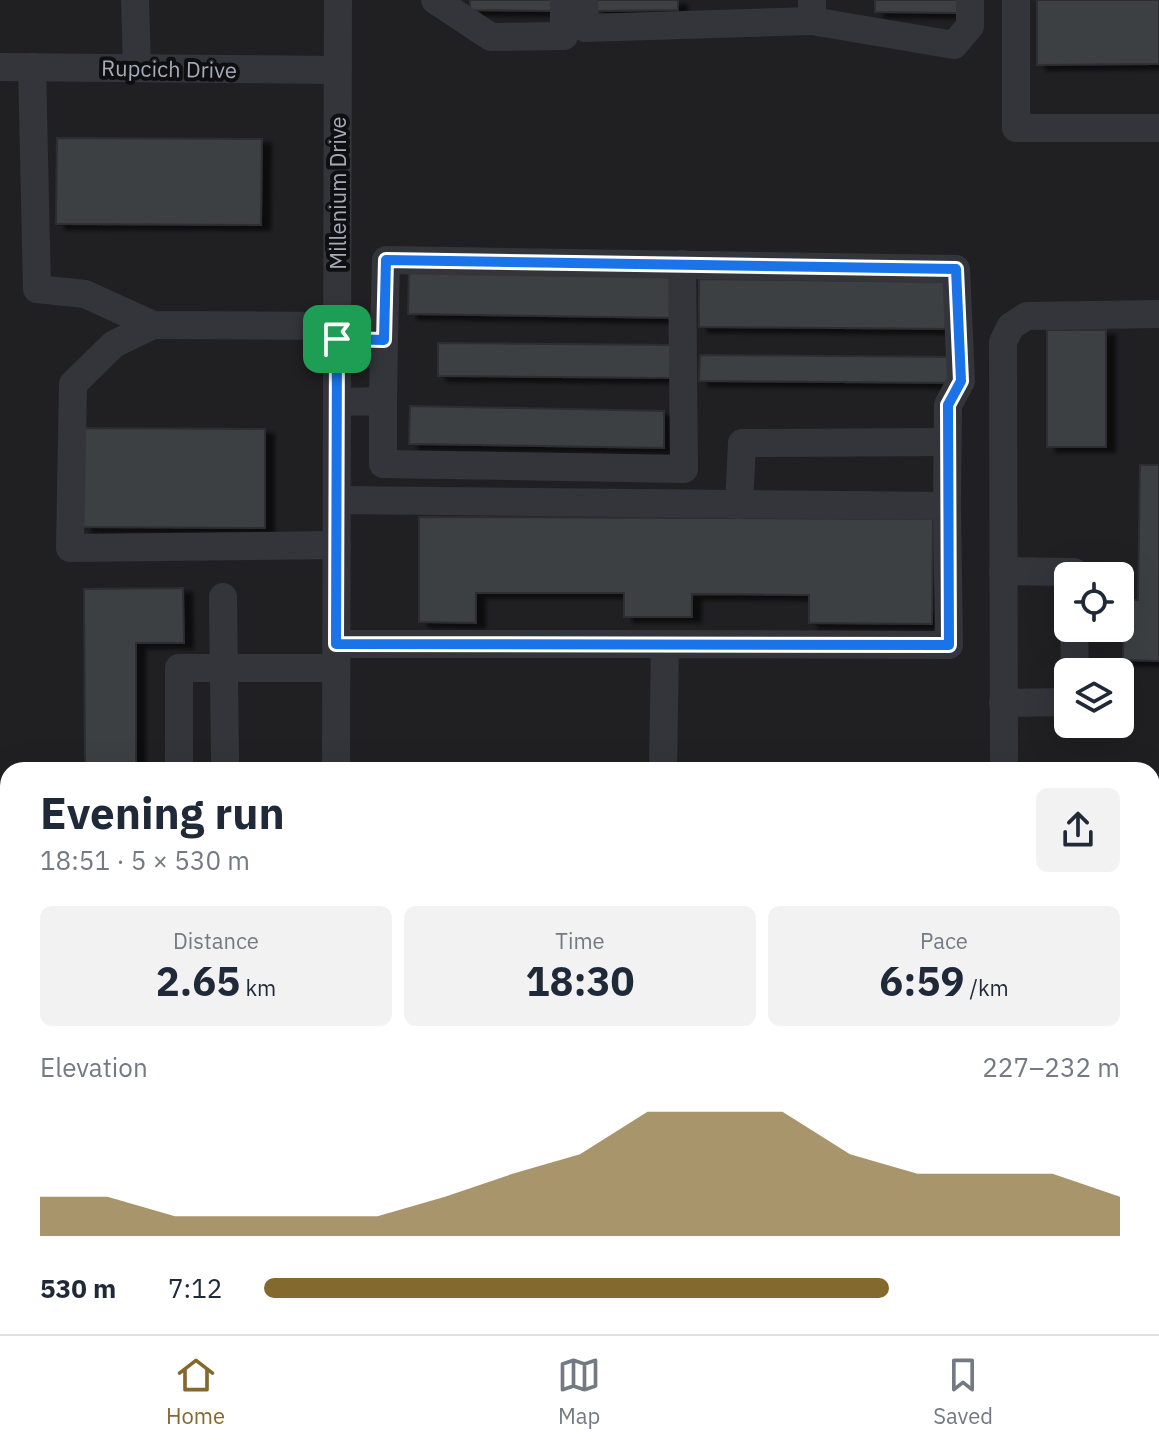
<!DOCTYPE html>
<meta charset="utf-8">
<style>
:root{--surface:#fff;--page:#f2f2f3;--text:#1f2937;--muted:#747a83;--line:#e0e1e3;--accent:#84692e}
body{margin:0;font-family:"IBM Plex Sans",sans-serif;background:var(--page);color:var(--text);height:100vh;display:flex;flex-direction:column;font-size:30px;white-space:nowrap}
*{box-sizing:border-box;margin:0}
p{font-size:26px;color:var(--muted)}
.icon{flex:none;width:44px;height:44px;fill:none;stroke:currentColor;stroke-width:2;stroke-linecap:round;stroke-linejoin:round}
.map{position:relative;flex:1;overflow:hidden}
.details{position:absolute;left:0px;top:762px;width:1160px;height:572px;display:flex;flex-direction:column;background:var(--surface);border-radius:24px 24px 0 0;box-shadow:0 8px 32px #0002}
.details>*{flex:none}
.controls{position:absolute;left:1054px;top:562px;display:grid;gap:16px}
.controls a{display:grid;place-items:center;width:80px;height:80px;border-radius:12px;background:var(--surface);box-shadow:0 8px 32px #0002;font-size:40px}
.pin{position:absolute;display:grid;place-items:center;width:68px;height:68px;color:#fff;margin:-34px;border-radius:16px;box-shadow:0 4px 12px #0006}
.round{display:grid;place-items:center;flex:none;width:84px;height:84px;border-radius:12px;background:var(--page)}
.head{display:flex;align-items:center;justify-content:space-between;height:136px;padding:0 40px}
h1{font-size:44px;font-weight:800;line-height:60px}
.stats{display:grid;grid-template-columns:repeat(3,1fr);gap:12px;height:136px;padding:8px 40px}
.stats div{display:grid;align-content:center;border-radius:12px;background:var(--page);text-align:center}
.stats b{font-size:40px;font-weight:800}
.stats small{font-size:22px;font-weight:400}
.stats p{font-size:22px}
.chart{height:224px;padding:16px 40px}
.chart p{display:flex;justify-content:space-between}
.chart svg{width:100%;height:144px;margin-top:8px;fill:var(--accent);opacity:.7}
ul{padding:0 40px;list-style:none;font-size:26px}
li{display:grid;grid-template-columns:128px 96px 1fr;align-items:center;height:60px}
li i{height:20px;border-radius:10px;background:var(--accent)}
.menu{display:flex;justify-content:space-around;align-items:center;height:112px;border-top:2px solid var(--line);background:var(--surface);font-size:22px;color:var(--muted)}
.menu a{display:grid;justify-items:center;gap:4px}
.menu .active{color:var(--accent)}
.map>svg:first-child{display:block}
.built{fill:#202023;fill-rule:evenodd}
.water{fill:#29333b}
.building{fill:#3e3f43;stroke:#2e2e32;stroke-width:2;filter:url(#shadow)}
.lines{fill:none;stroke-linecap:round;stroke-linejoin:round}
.minor{stroke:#34353b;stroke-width:28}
.route-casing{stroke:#fff;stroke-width:16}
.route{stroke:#1a73e8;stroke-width:10}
.labels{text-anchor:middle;stroke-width:8;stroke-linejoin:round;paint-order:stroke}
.street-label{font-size:22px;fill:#a4aab7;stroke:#0f0f11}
</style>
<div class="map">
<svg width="1159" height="1334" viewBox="0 0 1159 1334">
<defs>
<filter id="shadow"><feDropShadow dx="9" dy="5" stdDeviation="2" flood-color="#0009"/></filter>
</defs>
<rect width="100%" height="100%" fill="#141416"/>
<path class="built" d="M0,0H1159V1334H0ZM1068,576H1120V628H1068ZM1068,672H1120V724H1068ZM8,770H1152V1326H8Z"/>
<polygon class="water" points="818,1326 969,1326 966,1334 818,1334"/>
<g class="building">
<polygon points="470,0 554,0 553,11 470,10"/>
<polygon points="595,0 678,0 678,10 595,11"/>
<polygon points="875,0 958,0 957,13 875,12"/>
<polygon points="1037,0 1159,0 1159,64 1037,65"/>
<polygon points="57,138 262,139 261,225 56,224"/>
<polygon points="409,270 676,274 675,318 408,314"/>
<polygon points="699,279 953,282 953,329 699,327"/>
<rect x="1047" y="330" width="59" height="117"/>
<polygon points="438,343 670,345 670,378 438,376"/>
<polygon points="700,355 953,357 952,383 699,381"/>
<polygon points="410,406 664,411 664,448 409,444"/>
<polygon points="83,428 265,429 265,528 83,527"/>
<polygon points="1140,465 1159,465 1159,661 1123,660 1124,600 1138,600"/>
<polygon points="419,517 933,519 932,624 809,623 809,595 692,594 692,617 624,617 624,593 476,593 476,623 419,622"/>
<polygon points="183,588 184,643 136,643 136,770 85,770 84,589"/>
<rect x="1152" y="1006" width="7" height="92"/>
<polygon points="0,1153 8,1153 8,1326 53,1326 53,1334 0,1334"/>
<rect x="1152" y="1244" width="7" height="70"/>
<rect x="343" y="1326" width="99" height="8"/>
</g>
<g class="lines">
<g class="minor">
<polyline points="135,0 137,68"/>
<polyline points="435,0 491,37 564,36 564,0"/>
<polyline points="584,0 585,28 812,21 812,0"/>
<polyline points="1016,0 1016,128 1159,128"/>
<polyline points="812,21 954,45 970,26 970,0"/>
<polyline points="0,67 338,70"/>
<polyline points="32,67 37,289 85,294 153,325 337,326"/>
<polyline points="153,325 114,344 73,384 70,548 337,545"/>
<polyline points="337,339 384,340 386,260 956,269 961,381 948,405 947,506"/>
<polyline points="383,401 384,340"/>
<polyline points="337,402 383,401 383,464 684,469 682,264"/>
<polyline points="337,500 947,506 949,645 665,644 663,770"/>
<polyline points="739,505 742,443 947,442"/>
<polyline points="1003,571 1074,572 1074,576"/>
<polyline points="223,597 225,760"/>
<polyline points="1074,628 1075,672"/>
<polyline points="336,644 665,644"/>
<polyline points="1003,703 1068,702"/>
<polyline points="179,761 179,668 336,668"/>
<polyline points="336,770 338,0"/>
<polyline points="1004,770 1003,342 1011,326 1027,316 1159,314"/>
<polyline points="0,854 8,854"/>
<polyline points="1152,859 1159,859"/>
<polyline points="0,1094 8,1092"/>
<polyline points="303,1326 305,1334"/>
<polyline points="514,1326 514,1334"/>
<polyline points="572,1326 574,1334"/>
<polyline points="1028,1326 1028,1334"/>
<polyline points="489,1334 489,1326"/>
<polyline points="733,1334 736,1326"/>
</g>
</g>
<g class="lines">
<defs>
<polygon id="route" points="386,260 956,269 961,381 948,405 949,645 336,644 337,339 384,340"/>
</defs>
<use href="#route" class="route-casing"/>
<use href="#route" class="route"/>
</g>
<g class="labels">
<g class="street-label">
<text transform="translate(169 69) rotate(1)" y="8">Rupcich Drive</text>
<text transform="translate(338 193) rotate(-90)" y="8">Millenium Drive</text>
</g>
</g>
</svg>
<div class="controls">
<a><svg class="icon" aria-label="locate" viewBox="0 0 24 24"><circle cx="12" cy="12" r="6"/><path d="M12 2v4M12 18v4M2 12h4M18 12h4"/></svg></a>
<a><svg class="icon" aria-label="layers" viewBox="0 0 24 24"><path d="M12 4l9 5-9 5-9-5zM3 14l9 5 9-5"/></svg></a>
</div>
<div class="pin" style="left:337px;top:339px;background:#1e9e55"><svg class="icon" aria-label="arrive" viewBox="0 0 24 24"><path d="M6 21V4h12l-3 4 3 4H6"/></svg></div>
<section class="details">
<div class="head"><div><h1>Evening run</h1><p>18:51 · 5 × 530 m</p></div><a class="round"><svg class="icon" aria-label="share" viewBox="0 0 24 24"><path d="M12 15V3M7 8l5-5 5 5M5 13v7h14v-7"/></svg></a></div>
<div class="stats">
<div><p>Distance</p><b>2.65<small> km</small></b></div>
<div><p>Time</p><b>18:30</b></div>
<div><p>Pace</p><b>6:59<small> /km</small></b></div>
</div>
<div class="chart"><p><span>Elevation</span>227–232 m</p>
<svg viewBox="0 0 160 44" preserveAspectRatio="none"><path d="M0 44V32L10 32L20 38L30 38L40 38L50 38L60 32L70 25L80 19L90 6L100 6L110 6L120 19L130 25L140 25L150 25L160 32V44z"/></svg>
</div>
<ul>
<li><b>530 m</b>7:12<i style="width:73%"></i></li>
</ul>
</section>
</div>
<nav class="menu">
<a class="active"><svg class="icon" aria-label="home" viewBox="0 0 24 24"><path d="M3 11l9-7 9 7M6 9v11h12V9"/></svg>Home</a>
<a><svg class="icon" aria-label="map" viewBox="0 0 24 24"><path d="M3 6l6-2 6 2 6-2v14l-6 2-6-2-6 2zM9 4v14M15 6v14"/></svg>Map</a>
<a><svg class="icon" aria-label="saved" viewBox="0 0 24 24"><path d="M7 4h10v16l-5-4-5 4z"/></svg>Saved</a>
</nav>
